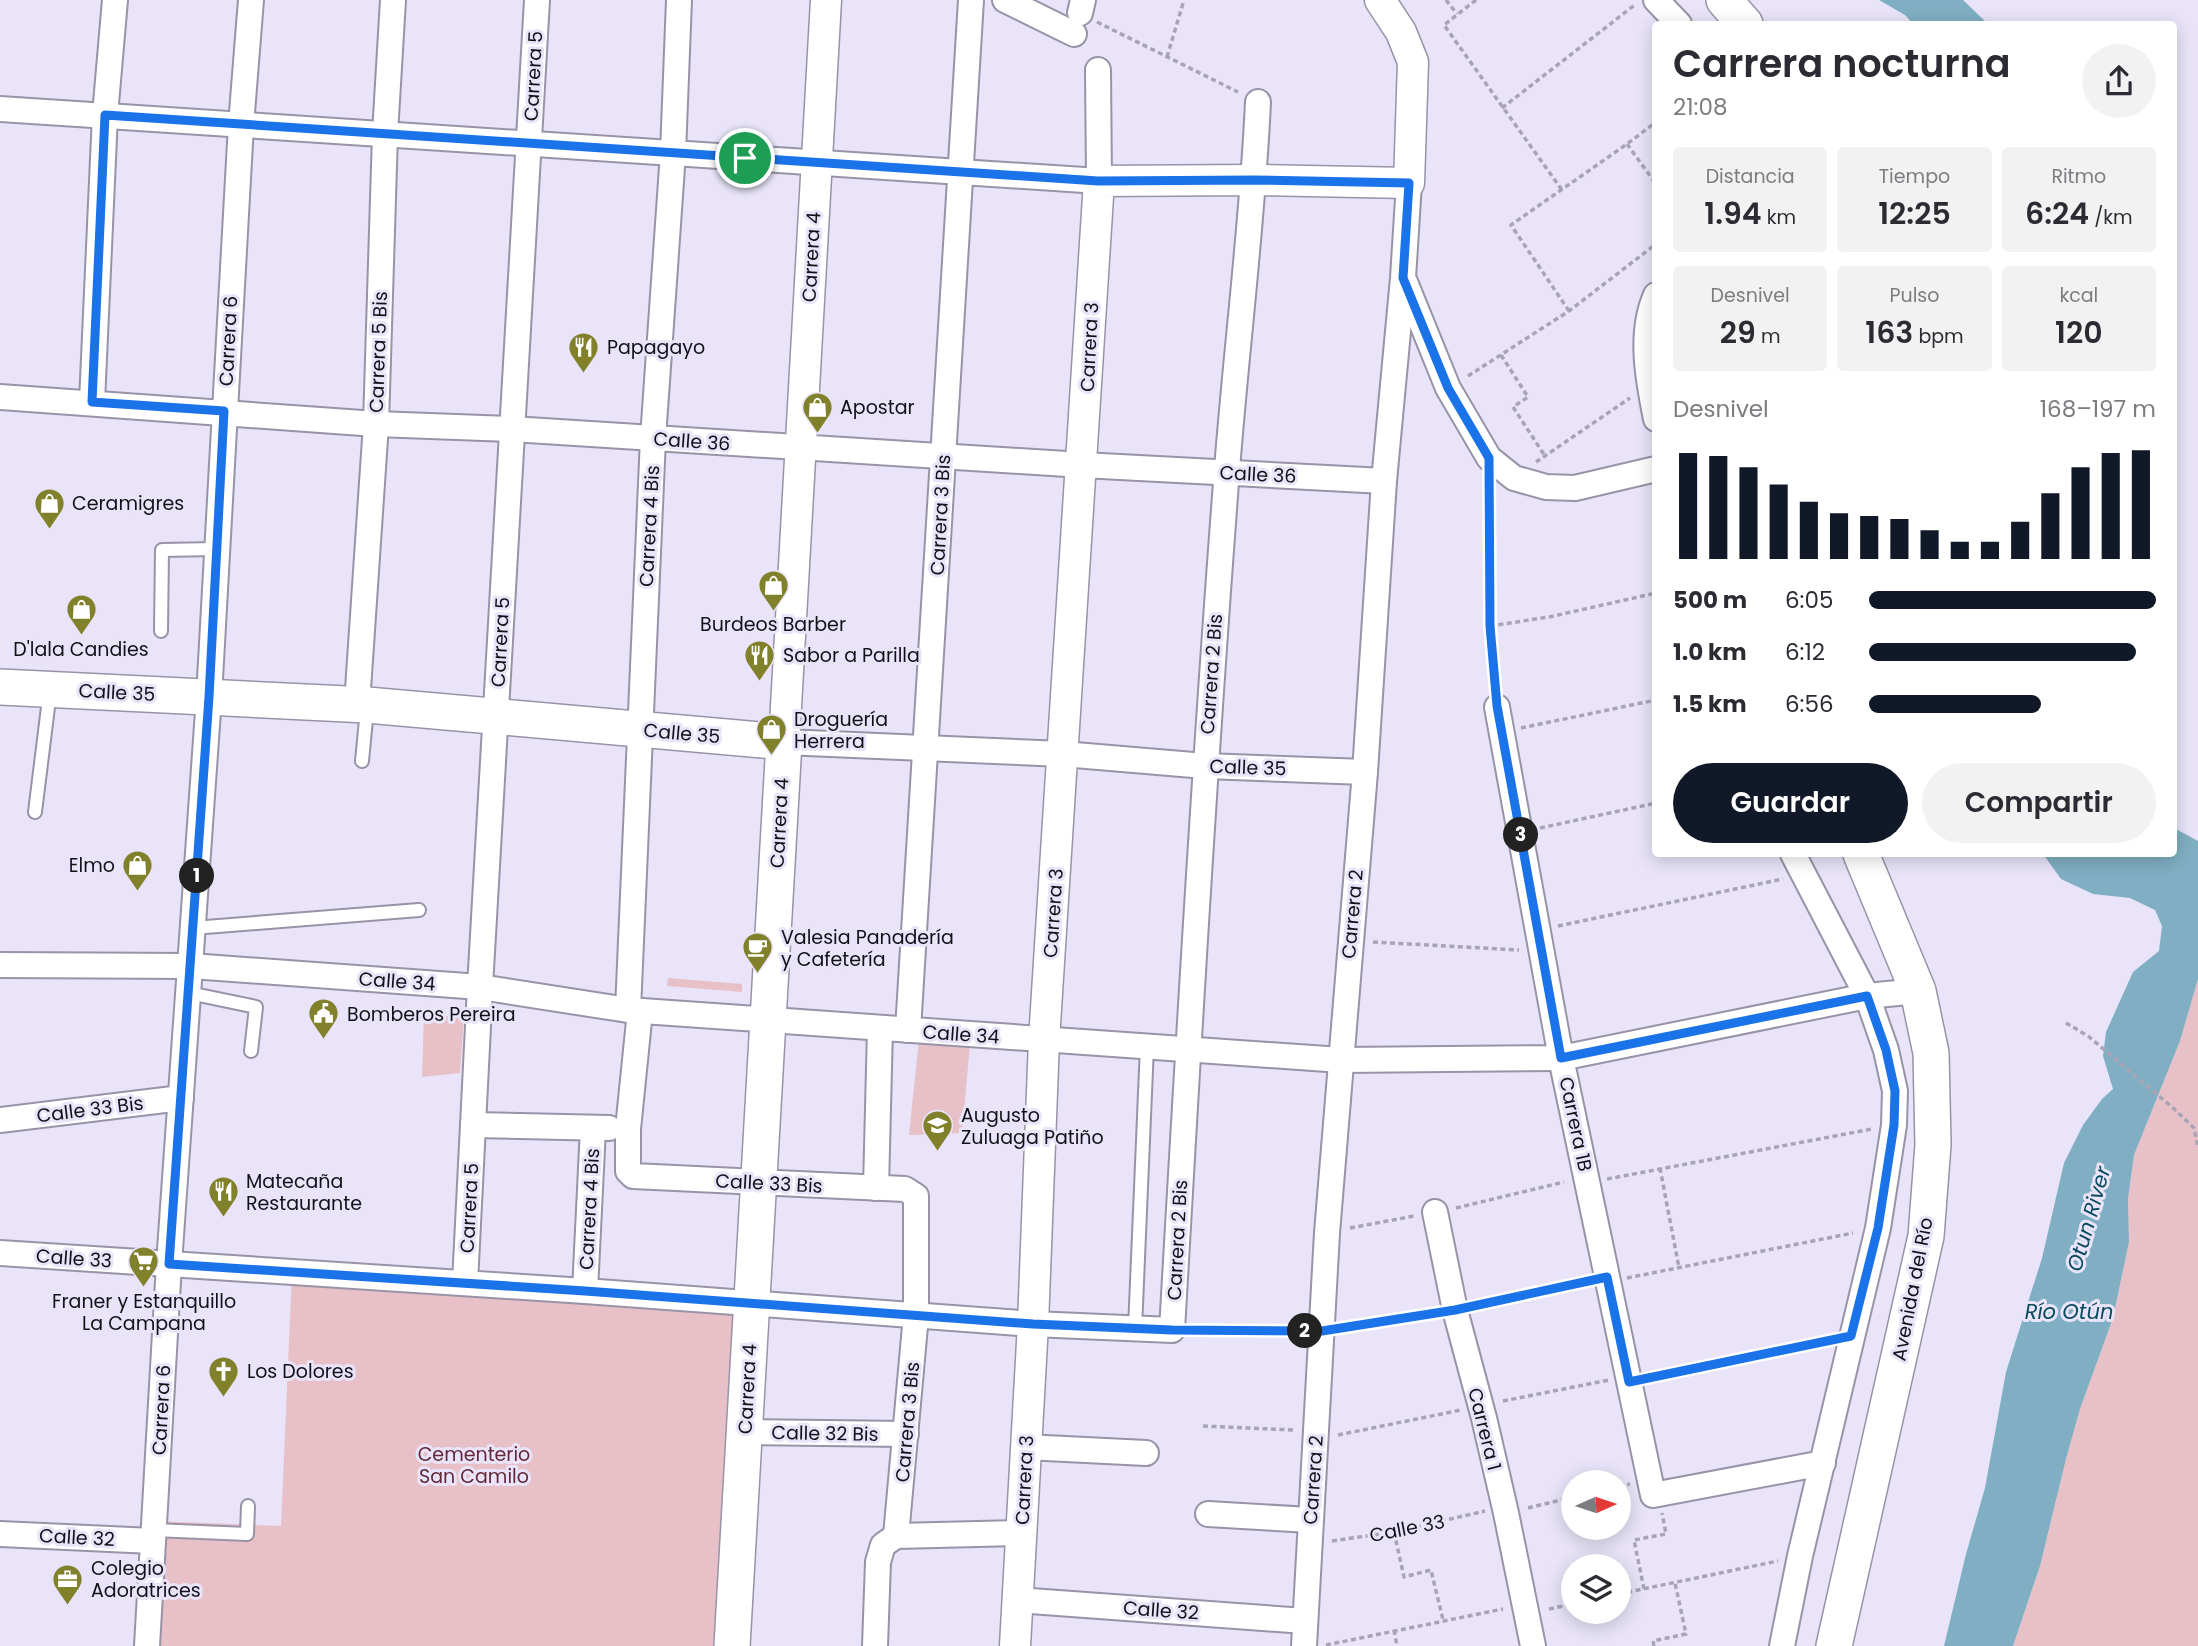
<!DOCTYPE html>
<html lang="es">
<meta charset="utf-8">
<style>
:root{--surface:#fff;--page:#f2f2f3;--text:#2b2b33;--muted:#7c7c81;--accent:#111827}
body{margin:0;font-family:Poppins,sans-serif;background:var(--page);color:var(--text);height:100vh;display:flex;flex-direction:column;font-size:26px;white-space:nowrap}
*{box-sizing:border-box;margin:0}
p{font-size:23px;color:var(--muted)}
.icon{flex:none;width:38px;height:38px;fill:none;stroke:currentColor;stroke-width:2;stroke-linecap:round;stroke-linejoin:round}
.map{position:relative;flex:1;overflow:hidden}
.drawer{position:absolute;left:1652px;top:21px;width:525px;height:836px;display:flex;flex-direction:column;background:var(--surface);border-radius:7px;box-shadow:0 4px 18px #0003}
.drawer>*{flex:none}
.needle{width:46px;rotate:87deg}
.buttons{position:absolute;left:1561px;top:1470px;display:grid;gap:14px}
.buttons a{display:grid;place-items:center;width:70px;height:70px;border-radius:50%;background:var(--surface);box-shadow:0 4px 18px #0003;font-size:35px}
.pin{position:absolute;display:grid;place-items:center;width:60px;height:60px;color:#fff;margin:-30px;border:4px solid #fff;border-radius:50%;box-shadow:0 2px 7px #0007}
.km{position:absolute;width:35px;height:35px;margin:-18px;border-radius:50%;background:#222;color:#fff;font-size:19px;line-height:35px;text-align:center}
.round{display:grid;place-items:center;flex:none;width:74px;height:74px;border-radius:37px;background:var(--page)}
.headline{display:flex;align-items:center;justify-content:space-between;height:119px;padding:0 21px}
h1{font-size:38px;font-weight:600;line-height:52px}
.stats{display:grid;grid-template-columns:repeat(3,1fr);gap:10px;height:119px;padding:7px 21px}
.stats div{display:grid;align-content:center;border-radius:7px;background:var(--page);text-align:center}
.stats b{font-size:30px;font-weight:600}
.stats small{font-size:19px;font-weight:400}
.stats p{font-size:19px}
.chart{height:196px;padding:14px 21px}
.chart p{display:flex;justify-content:space-between}
.chart svg{width:100%;height:126px;margin-top:7px;stroke:var(--accent);stroke-width:6}
.button{display:flex;gap:14px;margin-top:auto;padding:14px 21px}
.button a{flex:1;height:80px;border-radius:42px;background:var(--accent);color:#fff;font-size:28px;font-weight:600;line-height:80px;text-align:center}
.button a+a{background:var(--page);color:var(--text)}
ul{padding:0 21px;list-style:none;font-size:23px}
li{display:grid;grid-template-columns:112px 84px 1fr;align-items:center;height:52px}
li i{height:18px;border-radius:9px;background:var(--accent)}
.map>svg:first-child{display:block}
.green{fill:#e8c0c7}
.water{fill:#80afc3}
.lines{fill:none;stroke-linecap:round;stroke-linejoin:round}
.service-casing{stroke:#9893a7;stroke-width:16}
.minor-casing{stroke:#9893a7;stroke-width:28}
.tertiary-casing{stroke:#9893a7;stroke-width:33}
.secondary-casing{stroke:#9893a7;stroke-width:38}
.path{stroke:#a8a4b5;stroke-width:3.5;stroke-dasharray:5 3.5;stroke-linecap:butt}
.service{stroke:#fff;stroke-width:12}
.minor{stroke:#fff;stroke-width:24}
.tertiary{stroke:#fff;stroke-width:30}
.secondary{stroke:#fff;stroke-width:35}
.route-casing{stroke:#fff;stroke-width:14}
.route{stroke:#1a73e8;stroke-width:9}
.labels{text-anchor:middle;stroke-width:6;stroke-linejoin:round;paint-order:stroke}
.street-label{font-size:19px;fill:#131118;stroke:#e9e4f9}
.poi-label{font-size:19px;fill:#131118;stroke:#e9e4f9;text-anchor:start}
.park-label{font-size:19px;fill:#632838;stroke:#e9e4f9}
.water-label{font-size:21px;font-style:italic;fill:#0a4b60;stroke:#e9e4f9}
</style>
<div class="map">
<svg width="2198" height="1646" viewBox="0 0 2198 1646">
<rect width="100%" height="100%" fill="#e9e4f9"/>
<g class="green">
<polygon points="668,978 742,984 742,992 667,986"/>
<polygon points="2198,979 2198,1646 2013,1646 2040,1566 2066,1459 2080,1409 2113,1318 2129,1242 2128,1199 2134,1155 2180,1041"/>
<polygon points="424,1016 464,1016 460,1073 422,1077"/>
<polygon points="919,1039 970,1044 962,1133 909,1135"/>
<polygon points="292,1272 752,1305 732,1646 147,1646 154,1521 281,1526"/>
</g>
<g class="water">
<polygon points="1879,0 1963,0 1988,24 1913,24 1905,15"/>
<polygon points="2174,828 2198,841 2198,979 2180,1041 2134,1155 2128,1199 2129,1242 2113,1318 2080,1409 2066,1459 2040,1566 2013,1646 1944,1646 1966,1554 1985,1488 2006,1372 2042,1258 2064,1163 2083,1125 2102,1099 2113,1089 2103,1056 2106,1032 2133,972 2159,951 2162,926 2155,910 2130,898 2093,894 2061,879 2043,854 2174,854"/>
</g>
<g class="lines">
<defs>
<g id="service">
<polyline points="161,631 162,550 216,549"/>
<polyline points="362,761 367,709"/>
<polyline points="35,812 50,691"/>
<polyline points="193,928 419,910"/>
<polyline points="189,993 256,1007 251,1051"/>
<polyline points="1135,1329 1147,1046"/>
<polyline points="154,1530 247,1534 248,1506"/>
</g>
<g id="minor">
<polyline points="1005,0 1074,34"/>
<polyline points="1656,0 1679,24"/>
<polyline points="1080,13 1083,0"/>
<polyline points="0,109 1099,181 1098,70"/>
<polyline points="1405,282 1448,388 1489,458 1514,478 1546,487 1575,488 1656,469"/>
<path d="M1656,295C1639,333 1648,379 1656,419"/>
<polyline points="0,397 376,424 512,429 1082,465 1384,481"/>
<polyline points="92,402 105,115 115,0"/>
<polyline points="357,704 376,424 385,134 393,0"/>
<polyline points="1497,707 1561,1058 1653,1495 1823,1463"/>
<polyline points="784,742 1063,754 1205,766 1365,772"/>
<polyline points="0,965 191,966 480,987 628,1010 1341,1060 1561,1058 1867,996 1918,991"/>
<polyline points="628,1010 653,438 673,153 679,0"/>
<polyline points="640,1011 628,1129 628,1171 633,1176 905,1189 916,1196 916,1315 896,1536 883,1545 878,1562 875,1646"/>
<polyline points="908,1030 971,0"/>
<polyline points="0,1120 181,1098"/>
<polyline points="473,1125 609,1128"/>
<polyline points="876,1188 880,1028"/>
<polyline points="1435,1212 1455,1310 1484,1418 1506,1513 1533,1646"/>
<path d="M0,1253L585,1291L1033,1324L1172,1330C1188,1052 1204,774 1225,496C1234,365 1252,234 1258,102"/>
<polyline points="465,1283 480,987 537,0"/>
<polyline points="585,1291 593,1128"/>
<polyline points="744,1432 906,1434"/>
<polyline points="1025,1447 1146,1453"/>
<polyline points="1208,1514 1310,1520"/>
<polyline points="0,1534 153,1541"/>
<polyline points="896,1536 1022,1533"/>
<polyline points="1017,1600 1305,1621"/>
<polyline points="147,1646 169,1264 209,697 241,125 251,0"/>
<polyline points="1304,1646 1327,1233 1365,772 1384,481 1403,278 1409,183"/>
<polyline points="1782,1646 1800,1556 1878,1228 1894,1125 1895,1091 1886,1050 1867,996 1793,854"/>
</g>
<g id="tertiary">
<polyline points="784,742 826,0"/>
<polyline points="1015,1646 1033,1324 1044,1040 1099,181 1255,180 1409,183 1413,62 1401,32 1380,0"/>
</g>
<g id="secondary">
<polyline points="1724,0 1745,24"/>
<polyline points="0,687 367,705 784,742 732,1646"/>
<polyline points="1834,1646 1926,1236 1933,1145 1931,1053 1918,991 1861,854"/>
</g>
</defs>
<use href="#service" class="service-casing"/>
<use href="#minor" class="minor-casing"/>
<use href="#tertiary" class="tertiary-casing"/>
<use href="#secondary" class="secondary-casing"/>
<g class="path">
<polyline points="1446,0 1457,14"/>
<polyline points="1476,0 1444,25 1562,190"/>
<polyline points="1097,22 1238,92"/>
<polyline points="1167,57 1184,0"/>
<polyline points="1502,108 1636,4"/>
<polyline points="1627,144 1656,184"/>
<polyline points="1569,311 1511,225 1627,144 1656,122"/>
<polyline points="1501,355 1528,397 1513,407 1545,456"/>
<polyline points="1468,376 1569,311 1656,244"/>
<polyline points="1536,462 1630,398"/>
<polyline points="1489,488 1490,626 1496,687"/>
<polyline points="1490,626 1549,617 1656,593"/>
<polyline points="1521,728 1656,700"/>
<polyline points="1540,828 1656,803"/>
<polyline points="1558,926 1783,879"/>
<polyline points="1373,942 1519,950"/>
<polyline points="2066,1023 2088,1036 2172,1107 2194,1128 2198,1147"/>
<polyline points="1660,1168 1679,1268"/>
<polyline points="1607,1179 1872,1129"/>
<polyline points="1456,1208 1564,1182"/>
<polyline points="1350,1228 1414,1216"/>
<polyline points="1627,1278 1853,1233"/>
<polyline points="1476,1306 1585,1282"/>
<polyline points="1341,1328 1434,1313"/>
<polyline points="1195,1330 1299,1331"/>
<polyline points="1652,1377 1829,1340"/>
<polyline points="1503,1401 1609,1380"/>
<polyline points="1203,1426 1293,1430"/>
<polyline points="1338,1435 1461,1410"/>
<polyline points="1619,1486 1630,1484"/>
<polyline points="1528,1508 1573,1497"/>
<polyline points="1394,1532 1404,1577 1431,1570 1443,1620"/>
<polyline points="1332,1541 1394,1532 1485,1511"/>
<polyline points="1644,1589 1634,1540 1666,1534 1662,1513"/>
<polyline points="1619,1594 1778,1561"/>
<polyline points="1549,1609 1573,1604"/>
<polyline points="1394,1630 1397,1646"/>
<polyline points="1326,1645 1503,1609"/>
<polyline points="1654,1646 1653,1641 1686,1634 1675,1583"/>
</g>
<use href="#service" class="service"/>
<use href="#minor" class="minor"/>
<use href="#tertiary" class="tertiary"/>
<use href="#secondary" class="secondary"/>
</g>
<g class="lines">
<defs>
<polygon id="route" points="105,115 1098,181 1255,180 1409,183 1403,278 1448,388 1489,458 1490,626 1497,706 1561,1058 1867,996 1886,1050 1895,1091 1894,1125 1878,1228 1851,1336 1629,1382 1607,1277 1455,1310 1322,1331 1172,1330 1033,1324 585,1291 169,1264 209,697 224,411 92,402"/>
</defs>
<use href="#route" class="route-casing"/>
<use href="#route" class="route"/>
</g>
<defs>
<symbol id="restaurant-pin" viewBox="-11 -11 22 30"><path d="M0 17L-7.5 6A9.5 9.5 0 1 1 7.5 6Z" fill="#80812a" stroke="#e9e4f9"/><path d="M-5-6h1v4h1v-4h1v4h1v-4h1v5L-1.5 .5V6h-2V.5L-5-1ZM5-6V6H3V1.5H1.5Q1.5-4 5-6Z" fill="#fff"/></symbol>
<symbol id="shop-pin" viewBox="-11 -11 22 30"><path d="M0 17L-7.5 6A9.5 9.5 0 1 1 7.5 6Z" fill="#80812a" stroke="#e9e4f9"/><path d="M-5-2.5h2.3a2.7 3.5 0 0 1 5.4 0H5L5.5 6h-11ZM-1.5-2.5h3a1.5 2.3 0 0 0-3 0Z" fill="#fff"/></symbol>
<symbol id="cafe-pin" viewBox="-11 -11 22 30"><path d="M0 17L-7.5 6A9.5 9.5 0 1 1 7.5 6Z" fill="#80812a" stroke="#e9e4f9"/><path d="M-5.5-4.5H6V0H3Q3 3.5 0 3.5H-2.5Q-5.5 3.5-5.5 0ZM3-3.2v2h1.7v-2ZM-6 4.5H4V6H-6Z" fill="#fff"/></symbol>
<symbol id="civic-pin" viewBox="-11 -11 22 30"><path d="M0 17L-7.5 6A9.5 9.5 0 1 1 7.5 6Z" fill="#80812a" stroke="#e9e4f9"/><path d="M-.6-6.5H3V-4.5H.6V-3L4-1V1h2V6H-6V1h2V-1L-.6-3ZM-1.2 2.5V6h2.4V2.5Z" fill="#fff"/></symbol>
<symbol id="school-pin" viewBox="-11 -11 22 30"><path d="M0 17L-7.5 6A9.5 9.5 0 1 1 7.5 6Z" fill="#80812a" stroke="#e9e4f9"/><path d="M0-5L7-2L0 1L-7-2ZM-4 1L0 2.5L4 1V4Q0 6-4 4Z" fill="#fff"/></symbol>
<symbol id="supermarket-pin" viewBox="-11 -11 22 30"><path d="M0 17L-7.5 6A9.5 9.5 0 1 1 7.5 6Z" fill="#80812a" stroke="#e9e4f9"/><path d="M-6-5.5h2.5l.6 2H6L4.5 2H-2.5L-4.4-4H-6ZM-1.5 3.2a1.3 1.3 0 1 0 .1 0ZM3 3.2a1.3 1.3 0 1 0 .1 0Z" fill="#fff"/></symbol>
<symbol id="church-pin" viewBox="-11 -11 22 30"><path d="M0 17L-7.5 6A9.5 9.5 0 1 1 7.5 6Z" fill="#80812a" stroke="#e9e4f9"/><path d="M-1.2-6h2.4v3.5h3.3v2.4h-3.3V6h-2.4V-.1h-3.3v-2.4h3.3Z" fill="#fff"/></symbol>
<symbol id="office-pin" viewBox="-11 -11 22 30"><path d="M0 17L-7.5 6A9.5 9.5 0 1 1 7.5 6Z" fill="#80812a" stroke="#e9e4f9"/><path d="M-6-3h4V-5.5h4V-3h4V5H-6ZM-1-4.5V-3h2v-1.5ZM-6 0V1H6V0Z" fill="#fff"/></symbol>
</defs>
<g fill-rule="evenodd">
<use href="#restaurant-pin" x="566" y="330" width="35" height="47"/>
<use href="#shop-pin" x="800" y="390" width="35" height="47"/>
<use href="#shop-pin" x="32" y="486" width="35" height="47"/>
<use href="#shop-pin" x="756" y="568" width="35" height="47"/>
<use href="#shop-pin" x="64" y="592" width="35" height="47"/>
<use href="#restaurant-pin" x="742" y="638" width="35" height="47"/>
<use href="#shop-pin" x="754" y="712" width="35" height="47"/>
<use href="#shop-pin" x="120" y="848" width="35" height="47"/>
<use href="#cafe-pin" x="740" y="930" width="35" height="47"/>
<use href="#civic-pin" x="306" y="996" width="35" height="47"/>
<use href="#school-pin" x="920" y="1108" width="35" height="47"/>
<use href="#restaurant-pin" x="206" y="1174" width="35" height="47"/>
<use href="#supermarket-pin" x="126" y="1244" width="35" height="47"/>
<use href="#church-pin" x="206" y="1354" width="35" height="47"/>
<use href="#office-pin" x="50" y="1562" width="35" height="47"/>
</g>
<g class="labels">
<g class="street-label">
<text transform="translate(533 76) rotate(-87)" y="7">Carrera 5</text>
<text transform="translate(811 257) rotate(-87)" y="7">Carrera 4</text>
<text transform="translate(228 341) rotate(-87)" y="7">Carrera 6</text>
<text transform="translate(1089 347) rotate(-87)" y="7">Carrera 3</text>
<text transform="translate(378 352) rotate(-88)" y="7">Carrera 5 Bis</text>
<text transform="translate(692 441) rotate(4)" y="7">Calle 36</text>
<text transform="translate(1258 474) rotate(3)" y="7">Calle 36</text>
<text transform="translate(940 515) rotate(-87)" y="7">Carrera 3 Bis</text>
<text transform="translate(649 526) rotate(-87)" y="7">Carrera 4 Bis</text>
<text transform="translate(500 642) rotate(-87)" y="7">Carrera 5</text>
<text transform="translate(1211 674) rotate(-86)" y="7">Carrera 2 Bis</text>
<text transform="translate(117 692) rotate(3)" y="7">Calle 35</text>
<text transform="translate(682 733) rotate(5)" y="7">Calle 35</text>
<text transform="translate(1248 767) rotate(2)" y="7">Calle 35</text>
<text transform="translate(779 823) rotate(-87)" y="7">Carrera 4</text>
<text transform="translate(1053 913) rotate(-86)" y="7">Carrera 3</text>
<text transform="translate(1352 914) rotate(-85)" y="7">Carrera 2</text>
<text transform="translate(397 981) rotate(4)" y="7">Calle 34</text>
<text transform="translate(961 1034) rotate(4)" y="7">Calle 34</text>
<text transform="translate(90 1109) rotate(-7)" y="7">Calle 33 Bis</text>
<text transform="translate(1576 1124) rotate(78)" y="7">Carrera 1B</text>
<text transform="translate(769 1183) rotate(3)" y="7">Calle 33 Bis</text>
<text transform="translate(469 1208) rotate(-87)" y="7">Carrera 5</text>
<text transform="translate(589 1209) rotate(-87)" y="7">Carrera 4 Bis</text>
<text transform="translate(1177 1240) rotate(-87)" y="7">Carrera 2 Bis</text>
<text transform="translate(74 1258) rotate(4)" y="7">Calle 33</text>
<text transform="translate(1912 1289) rotate(-79)" y="7">Avenida del Río</text>
<text transform="translate(747 1389) rotate(-87)" y="7">Carrera 4</text>
<text transform="translate(161 1410) rotate(-87)" y="7">Carrera 6</text>
<text transform="translate(907 1422) rotate(-85)" y="7">Carrera 3 Bis</text>
<text transform="translate(1485 1429) rotate(76)" y="7">Carrera 1</text>
<text transform="translate(825 1433) rotate(1)" y="7">Calle 32 Bis</text>
<text transform="translate(1024 1480) rotate(-87)" y="7">Carrera 3</text>
<text transform="translate(1313 1480) rotate(-86)" y="7">Carrera 2</text>
<text transform="translate(1407 1528) rotate(-11)" y="7">Calle 33</text>
<text transform="translate(77 1537) rotate(3)" y="7">Calle 32</text>
<text transform="translate(1161 1610) rotate(4)" y="7">Calle 32</text>
</g>
<g class="poi-label">
<text x="607" y="354">Papagayo</text>
<text x="840" y="414">Apostar</text>
<text x="72" y="510">Ceramigres</text>
<text x="773" y="631" text-anchor="middle">Burdeos Barber</text>
<text x="81" y="656" text-anchor="middle">D'lala Candies</text>
<text x="783" y="662">Sabor a Parilla</text>
<text x="794" y="726">Droguería<tspan x="794" dy="22">Herrera</tspan></text>
<text x="115" y="872" text-anchor="end">Elmo</text>
<text x="781" y="944">Valesia Panadería<tspan x="781" dy="22">y Cafetería</tspan></text>
<text x="347" y="1021">Bomberos Pereira</text>
<text x="961" y="1122">Augusto<tspan x="961" dy="22">Zuluaga Patiño</tspan></text>
<text x="246" y="1188">Matecaña<tspan x="246" dy="22">Restaurante</tspan></text>
<text x="144" y="1308" text-anchor="middle">Franer y Estanquillo<tspan x="144" dy="22">La Campana</tspan></text>
<text x="247" y="1378">Los Dolores</text>
<text x="91" y="1575">Colegio<tspan x="91" dy="22">Adoratrices</tspan></text>
</g>
<g class="park-label">
<text x="474" y="1461">Cementerio<tspan x="474" dy="22">San Camilo</tspan></text>
</g>
<g class="water-label">
<text transform="translate(2089 1219) rotate(-74)" y="7">Otun River</text>
<text x="2069" y="1319">Río Otún</text>
</g>
</g>
</svg>
<div class="buttons">
<a><svg class="needle" viewBox="-14 -14 28 28"><path d="M0-13l5 13h-10z" fill="#e53935"/><path d="M0 13l5-13h-10z" fill="#7c7c81"/></svg></a>
<a><svg class="icon" aria-label="layers" viewBox="0 0 24 24"><path d="M12 4l9 5-9 5-9-5zM3 14l9 5 9-5"/></svg></a>
</div>
<div class="pin" style="left:745px;top:158px;background:#1e9e55"><svg class="icon" aria-label="arrive" viewBox="0 0 24 24"><path d="M6 21V4h12l-3 4 3 4H6"/></svg></div>
<b class="km" style="left:197px;top:876px">1</b>
<b class="km" style="left:1305px;top:1331px">2</b>
<b class="km" style="left:1521px;top:835px">3</b>
<section class="drawer">
<div class="headline"><div><h1>Carrera nocturna</h1><p>21:08</p></div><a class="round"><svg class="icon" aria-label="share" viewBox="0 0 24 24"><path d="M12 15V3M7 8l5-5 5 5M5 13v7h14v-7"/></svg></a></div>
<div class="stats">
<div><p>Distancia</p><b>1.94<small> km</small></b></div>
<div><p>Tiempo</p><b>12:25</b></div>
<div><p>Ritmo</p><b>6:24<small> /km</small></b></div>
</div>
<div class="stats">
<div><p>Desnivel</p><b>29<small> m</small></b></div>
<div><p>Pulso</p><b>163<small> bpm</small></b></div>
<div><p>kcal</p><b>120</b></div>
</div>
<div class="chart"><p><span>Desnivel</span>168–197 m</p>
<svg viewBox="0 0 160 44" preserveAspectRatio="none"><path d="M5 44V7M15 44V8M25 44V12M35 44V18M45 44V24M55 44V28M65 44V29M75 44V30M85 44V34M95 44V38M105 44V38M115 44V31M125 44V21M135 44V12M145 44V7M155 44V6"/></svg>
</div>
<ul>
<li><b>500 m</b>6:05<i style="width:100%"></i></li>
<li><b>1.0 km</b>6:12<i style="width:93%"></i></li>
<li><b>1.5 km</b>6:56<i style="width:60%"></i></li>
</ul>
<div class="button"><a>Guardar</a><a>Compartir</a></div>
</section>
</div>
